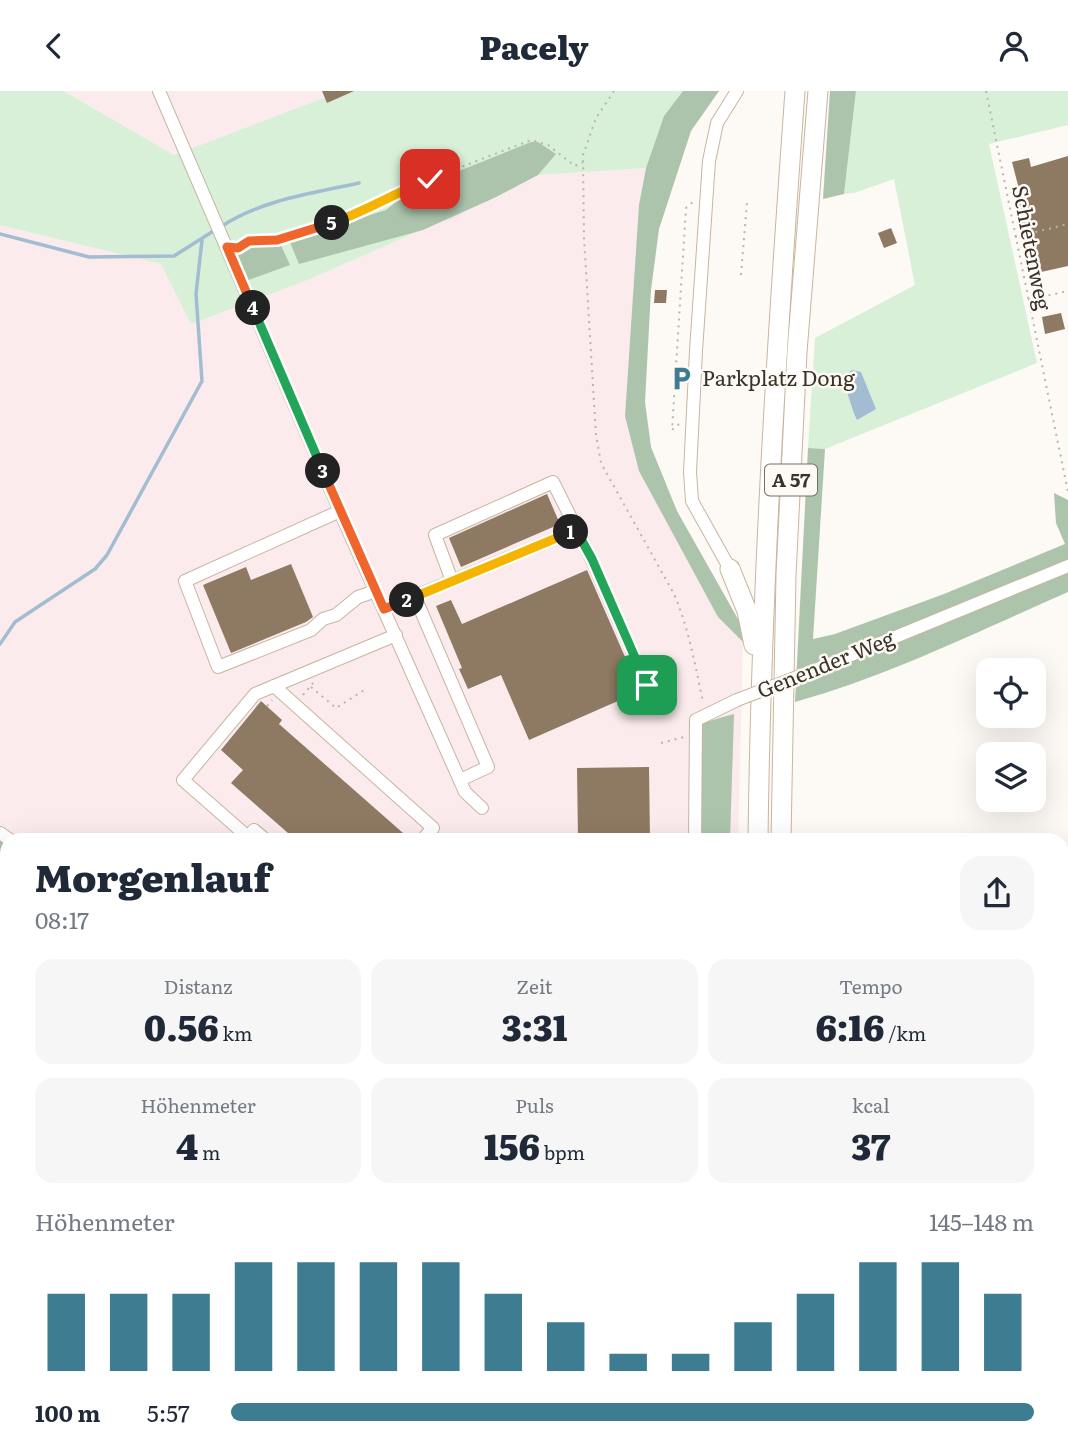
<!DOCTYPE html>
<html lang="de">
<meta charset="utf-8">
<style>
:root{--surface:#fff;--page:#f6f6f7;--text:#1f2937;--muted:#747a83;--accent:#3e7c92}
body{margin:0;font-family:Literata,serif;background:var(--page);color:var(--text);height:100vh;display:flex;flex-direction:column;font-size:26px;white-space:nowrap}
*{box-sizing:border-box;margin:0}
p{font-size:23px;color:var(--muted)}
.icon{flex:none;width:38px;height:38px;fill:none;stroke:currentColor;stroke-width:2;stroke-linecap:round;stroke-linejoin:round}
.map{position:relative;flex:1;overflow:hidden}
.drawer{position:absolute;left:0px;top:742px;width:1069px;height:621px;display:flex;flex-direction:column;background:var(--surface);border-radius:21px 21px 0 0;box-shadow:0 7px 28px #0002}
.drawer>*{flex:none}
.tools{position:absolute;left:976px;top:567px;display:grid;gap:14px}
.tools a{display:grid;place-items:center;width:70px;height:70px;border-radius:14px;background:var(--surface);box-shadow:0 7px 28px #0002;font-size:35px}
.pin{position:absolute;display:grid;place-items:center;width:60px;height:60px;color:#fff;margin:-30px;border-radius:14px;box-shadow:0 4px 10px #0006}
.km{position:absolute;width:35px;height:35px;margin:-18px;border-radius:50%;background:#222;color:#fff;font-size:19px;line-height:35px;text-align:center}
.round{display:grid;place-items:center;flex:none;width:74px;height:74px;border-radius:21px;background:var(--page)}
.overview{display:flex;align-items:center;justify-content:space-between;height:119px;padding:0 35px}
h1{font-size:38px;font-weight:800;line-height:52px}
.figures{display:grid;grid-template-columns:repeat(3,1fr);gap:10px;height:119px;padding:7px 35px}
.figures div{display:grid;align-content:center;border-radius:18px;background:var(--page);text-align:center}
.figures b{font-size:35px;font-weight:800}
.figures small{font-size:19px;font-weight:400}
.figures p{font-size:19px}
.chart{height:196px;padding:14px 35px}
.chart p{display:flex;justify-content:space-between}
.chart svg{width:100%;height:126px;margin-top:7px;stroke:var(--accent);stroke-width:6}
ul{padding:0 35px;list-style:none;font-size:23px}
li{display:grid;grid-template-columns:112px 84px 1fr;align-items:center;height:52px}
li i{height:18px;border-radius:9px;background:var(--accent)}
header{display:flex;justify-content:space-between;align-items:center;height:91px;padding:0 35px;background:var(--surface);font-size:32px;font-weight:800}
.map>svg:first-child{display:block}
.commercial{fill:#fbebec}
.green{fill:#d8efd8}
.forest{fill:#acc4ac}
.water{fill:#a2bcd2}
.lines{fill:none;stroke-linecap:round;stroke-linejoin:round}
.stream{stroke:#a2bcd2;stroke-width:3.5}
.canal{stroke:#a2bcd2;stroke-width:12}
.building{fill:#8e7962}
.minor-casing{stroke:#c8b59f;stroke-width:14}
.highway-casing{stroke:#c8b59f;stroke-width:21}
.path{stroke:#bab5ae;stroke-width:2;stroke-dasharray:2 5;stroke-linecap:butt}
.minor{stroke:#fff;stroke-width:12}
.highway{stroke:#fff;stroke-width:19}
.minor-bridge-casing{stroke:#c8b59f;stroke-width:14;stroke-linecap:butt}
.minor-bridge{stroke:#fff;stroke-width:12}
.split-1-casing{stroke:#fff;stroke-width:14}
.split-2-casing{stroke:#fff;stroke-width:14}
.split-3-casing{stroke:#fff;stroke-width:14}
.split-4-casing{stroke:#fff;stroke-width:14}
.split-5-casing{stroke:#fff;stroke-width:14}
.split-6-casing{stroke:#fff;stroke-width:14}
.split-1{stroke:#22a559;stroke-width:9}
.split-2{stroke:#f5b400;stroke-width:9}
.split-3{stroke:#f0652b;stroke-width:9}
.split-4{stroke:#22a559;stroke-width:9}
.split-5{stroke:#f0652b;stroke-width:9}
.split-6{stroke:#f5b400;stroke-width:9}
.labels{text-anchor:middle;stroke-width:5;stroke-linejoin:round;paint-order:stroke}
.shield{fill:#fdf9f4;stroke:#746e66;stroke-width:2}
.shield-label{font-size:19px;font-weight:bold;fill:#393229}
.street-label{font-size:21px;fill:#393229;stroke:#fdf9f4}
.poi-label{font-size:21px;fill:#393229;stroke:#fdf9f4;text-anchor:start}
</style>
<header><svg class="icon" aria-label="back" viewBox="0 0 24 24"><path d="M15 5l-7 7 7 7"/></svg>Pacely<svg class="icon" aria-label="person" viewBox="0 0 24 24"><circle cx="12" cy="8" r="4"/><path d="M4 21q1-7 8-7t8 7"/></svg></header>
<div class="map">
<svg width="1068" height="1363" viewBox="0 0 1068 1363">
<rect width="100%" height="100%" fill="#fdf9f4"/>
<g class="commercial">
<polygon points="65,0 342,0 174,64"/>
<polygon points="646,77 639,114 625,325 718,526 743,551 738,749 10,749 0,742 0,134 161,173 191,233 310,188 494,107 538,84"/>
</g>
<g class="green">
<polygon points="0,0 64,0 174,64 342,0 683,0 664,25 646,77 538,84 494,107 310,188 191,233 161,173 0,134"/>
<polygon points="856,0 1068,0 1068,34 989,53 1037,272 825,358 808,357 815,247 915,194 894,88 854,102 844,103"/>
<polygon points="0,835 7,840 7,1090 0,1072"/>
<polygon points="1068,1061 1068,1363 930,1363 919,1356 1062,1356 1062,1063"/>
<polygon points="7,1235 7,1314 0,1316 0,1236"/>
<polygon points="569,1356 751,1356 751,1363 568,1363"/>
</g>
<g class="forest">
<polygon points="683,0 719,0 691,40 659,138 651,199 645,311 651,356 677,420 743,537 743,551 718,526 639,380 625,325 639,114 646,77 664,25"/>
<polygon points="830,0 856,0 844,103 823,108"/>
<polygon points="531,51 538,51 556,63 538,84 494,107 423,139 299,173 289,149 386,119 401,107 422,95"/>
<polygon points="279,150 290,174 246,190 232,158 238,159 252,152"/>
<path d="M808,357L825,358L813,548L835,543L944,503L1065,453L1056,432L1054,402L1068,409V501C979,540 889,585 795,611Z"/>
<polygon points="734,623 730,749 701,749 702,632"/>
<polygon points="0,743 7,749 7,840 0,835"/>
<polygon points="803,1356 919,1356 930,1363 803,1363"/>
</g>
<path class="water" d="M852,279L861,281L876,318L857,329C850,315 849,301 841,288Z"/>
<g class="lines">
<g class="stream">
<path d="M222,135C261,109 314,102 359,92"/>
<polyline points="0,143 89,166 174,165 215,139"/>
<polyline points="0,553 15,531 95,478 107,464 202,290 196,203 202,149"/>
</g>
<polyline class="canal" points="585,1361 598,1358 636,1363"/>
</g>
<g class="building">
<polygon points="322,0 354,0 327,12"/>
<polygon points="1068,65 1068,175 1032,183 1016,107 1021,106 1012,71 1029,67 1031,76"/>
<polygon points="891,137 897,152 884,157 878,142"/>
<polygon points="655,199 667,199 666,212 654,212"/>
<polygon points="1061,222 1065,238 1045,243 1042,226"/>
<polygon points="547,403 560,433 461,476 449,447"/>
<polygon points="291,473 313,526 306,531 231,562 203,494 246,476 251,489"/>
<polygon points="587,479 636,591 623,597 627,606 529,649 501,584 468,598 459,578 462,577 436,515 451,509 462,533"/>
<polygon points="261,610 282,629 279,633 411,749 296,749 231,692 243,679 221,659"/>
<polygon points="649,676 650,749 578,749 577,677"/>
</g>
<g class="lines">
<defs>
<g id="minor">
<polyline points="159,0 349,441 465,701 482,717"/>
<polyline points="340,420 185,490 218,576 311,539 323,528 336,524 358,506 376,500"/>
<polyline points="730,478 692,410 690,381 696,260 709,70 717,32 737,0"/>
<polyline points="452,490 435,444 553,391 592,469 647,594"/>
<polyline points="415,506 488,676 460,689"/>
<polyline points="384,518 576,439"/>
<polyline points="810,581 1068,475"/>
<polyline points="274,595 433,737 422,749"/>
<polyline points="0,742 10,749"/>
<polyline points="266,749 254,739 248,746 183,689 255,603 396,544"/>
<polyline points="695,749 696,629 737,609"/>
<polyline points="0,1318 7,1317"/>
</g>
<g id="highway">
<polyline points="730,478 747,520 754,554"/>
<path d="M758,749C761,499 777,249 795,0"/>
<polyline points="781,749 786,484 797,261 818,0"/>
<polyline points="768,1356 768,1363"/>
<polyline points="793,1356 793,1363"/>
</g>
</defs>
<use href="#minor" class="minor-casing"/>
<use href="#highway" class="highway-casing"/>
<g class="path">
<path d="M614,0L596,27L583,64L584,147L596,344L601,372L674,503C689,538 695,574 703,611"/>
<polyline points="986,0 1068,401"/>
<polyline points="1015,146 1068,133"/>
<polyline points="241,156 249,150 277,149 343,128 372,116 399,100 531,49 548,54 575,75 583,71"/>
<polyline points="741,184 747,111"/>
<polyline points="1028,209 1068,200"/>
<polyline points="679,333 672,339 686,117 694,110"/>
<polyline points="311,596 336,617 366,598"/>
<polyline points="303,604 313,592"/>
<polyline points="267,615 272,609"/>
<polyline points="661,652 684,646"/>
<polyline points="0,809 7,814"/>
<polyline points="438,1356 438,1363"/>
<polyline points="472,1356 527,1363"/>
<polyline points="726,1356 726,1363"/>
<polyline points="285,1363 285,1356"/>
<polyline points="880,1363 884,1356"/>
</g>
<use href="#minor" class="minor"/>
<use href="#highway" class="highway"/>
<defs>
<polyline id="minor-bridge" points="737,609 810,581"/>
</defs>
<use href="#minor-bridge" class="minor-bridge-casing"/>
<use href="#minor-bridge" class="minor-bridge"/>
</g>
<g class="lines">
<defs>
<polyline id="split-1" points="571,441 576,439 592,468 647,594"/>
<polyline id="split-2" points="407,509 571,441"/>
<polyline id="split-3" points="323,380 384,518 407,509"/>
<polyline id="split-4" points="253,217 323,380"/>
<polyline id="split-5" points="253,217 227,156 238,157 249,150 277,149 332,132"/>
<path id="split-6" d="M332,132C366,120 397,101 430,88"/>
</defs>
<use href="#split-1" class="split-1-casing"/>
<use href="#split-2" class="split-2-casing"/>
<use href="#split-3" class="split-3-casing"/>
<use href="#split-4" class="split-4-casing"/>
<use href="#split-5" class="split-5-casing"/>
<use href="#split-6" class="split-6-casing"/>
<use href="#split-1" class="split-1"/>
<use href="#split-2" class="split-2"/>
<use href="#split-3" class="split-3"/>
<use href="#split-4" class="split-4"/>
<use href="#split-5" class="split-5"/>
<use href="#split-6" class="split-6"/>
</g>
<defs>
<symbol id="parking-bare" viewBox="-9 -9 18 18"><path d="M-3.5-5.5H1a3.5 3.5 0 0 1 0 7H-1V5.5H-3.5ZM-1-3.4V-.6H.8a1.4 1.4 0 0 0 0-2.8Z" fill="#3e7c92" stroke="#fdf9f4" stroke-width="2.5" paint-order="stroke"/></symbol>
</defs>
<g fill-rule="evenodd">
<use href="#parking-bare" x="664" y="270" width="35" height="35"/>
</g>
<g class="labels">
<rect class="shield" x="765" y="373.5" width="52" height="31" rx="5"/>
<g class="shield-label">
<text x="791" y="396">A 57</text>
</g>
<g class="street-label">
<text transform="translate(1031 157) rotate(79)" y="7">Schietenweg</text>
<text transform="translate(826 574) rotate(-22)" y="7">Genender Weg</text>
</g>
<g class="poi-label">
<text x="702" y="295">Parkplatz Dong</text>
</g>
</g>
</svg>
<div class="tools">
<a><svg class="icon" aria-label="locate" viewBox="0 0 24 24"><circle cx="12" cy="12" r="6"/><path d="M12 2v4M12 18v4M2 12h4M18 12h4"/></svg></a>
<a><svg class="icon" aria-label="layers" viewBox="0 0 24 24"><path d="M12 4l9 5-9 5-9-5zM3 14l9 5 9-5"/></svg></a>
</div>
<div class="pin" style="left:647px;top:594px;background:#1e9e55"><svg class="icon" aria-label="arrive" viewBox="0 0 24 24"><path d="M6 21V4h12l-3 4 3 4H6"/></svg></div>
<div class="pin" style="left:430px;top:88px;background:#d93025"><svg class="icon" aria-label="check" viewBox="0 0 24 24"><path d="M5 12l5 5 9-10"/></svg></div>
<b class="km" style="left:571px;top:441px">1</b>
<b class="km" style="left:407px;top:509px">2</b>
<b class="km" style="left:323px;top:380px">3</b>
<b class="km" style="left:253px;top:217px">4</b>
<b class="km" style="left:332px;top:132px">5</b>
<section class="drawer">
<div class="overview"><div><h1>Morgenlauf</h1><p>08:17</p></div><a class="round"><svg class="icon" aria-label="share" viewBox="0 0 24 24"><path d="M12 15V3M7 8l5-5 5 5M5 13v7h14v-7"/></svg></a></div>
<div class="figures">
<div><p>Distanz</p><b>0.56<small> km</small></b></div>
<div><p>Zeit</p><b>3:31</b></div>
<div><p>Tempo</p><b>6:16<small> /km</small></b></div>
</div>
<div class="figures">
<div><p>Höhenmeter</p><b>4<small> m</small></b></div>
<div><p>Puls</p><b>156<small> bpm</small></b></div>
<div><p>kcal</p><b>37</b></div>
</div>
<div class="chart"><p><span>Höhenmeter</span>145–148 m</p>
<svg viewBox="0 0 160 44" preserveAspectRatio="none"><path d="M5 44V17M15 44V17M25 44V17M35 44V6M45 44V6M55 44V6M65 44V6M75 44V17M85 44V27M95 44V38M105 44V38M115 44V27M125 44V17M135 44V6M145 44V6M155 44V17"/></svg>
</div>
<ul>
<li><b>100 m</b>5:57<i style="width:100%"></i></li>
</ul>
</section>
</div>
